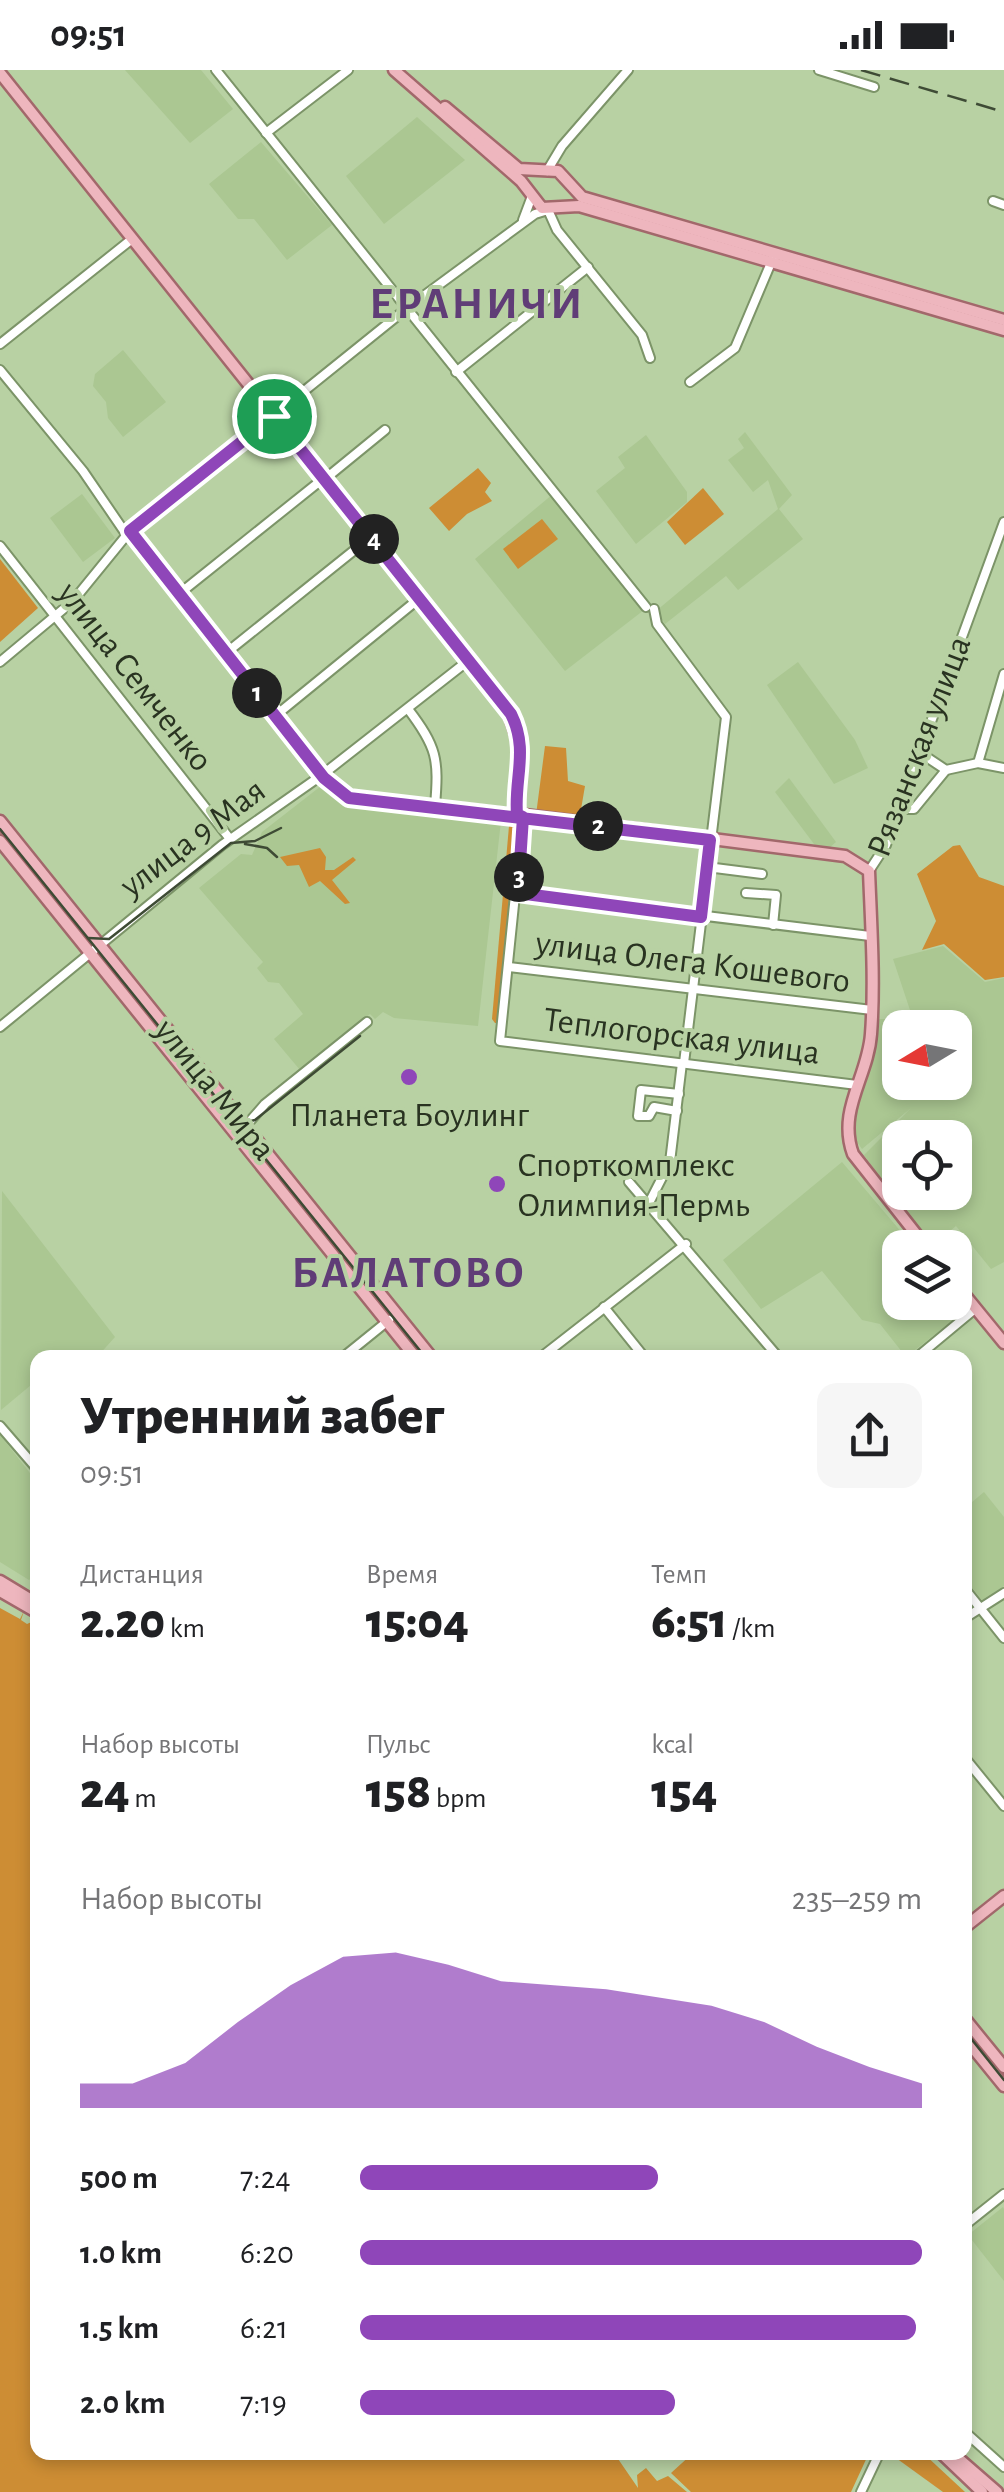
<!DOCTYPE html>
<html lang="ru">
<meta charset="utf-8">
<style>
:root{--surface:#fff;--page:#f6f6f6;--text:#202124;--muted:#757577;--accent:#8f46b9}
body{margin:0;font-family:"Alegreya Sans",sans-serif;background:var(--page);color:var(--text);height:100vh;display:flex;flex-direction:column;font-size:38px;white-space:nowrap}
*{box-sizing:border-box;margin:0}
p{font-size:32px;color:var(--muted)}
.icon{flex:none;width:55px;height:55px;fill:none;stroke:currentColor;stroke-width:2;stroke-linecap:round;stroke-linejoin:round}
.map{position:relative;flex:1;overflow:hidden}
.details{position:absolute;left:30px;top:1280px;width:942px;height:1110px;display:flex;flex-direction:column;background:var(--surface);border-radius:20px;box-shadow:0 5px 15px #0003}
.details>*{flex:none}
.needle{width:65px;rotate:260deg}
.tools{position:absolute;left:882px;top:940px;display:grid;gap:20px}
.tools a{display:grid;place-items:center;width:90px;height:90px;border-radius:20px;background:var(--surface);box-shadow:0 5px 15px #0003;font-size:50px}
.pin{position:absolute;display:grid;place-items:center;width:85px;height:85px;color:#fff;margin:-42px;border:5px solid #fff;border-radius:50%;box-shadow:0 2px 10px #0007}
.km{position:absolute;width:50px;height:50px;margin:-25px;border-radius:50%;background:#222;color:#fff;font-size:28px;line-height:50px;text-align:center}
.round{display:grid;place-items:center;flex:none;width:105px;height:105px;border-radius:20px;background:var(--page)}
.summary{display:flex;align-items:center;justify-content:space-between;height:170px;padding:0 50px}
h1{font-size:55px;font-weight:800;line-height:75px}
.stats{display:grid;grid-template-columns:repeat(3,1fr);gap:15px;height:170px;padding:10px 50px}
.stats div{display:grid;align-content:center}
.stats b{font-size:50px;font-weight:800}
.stats small{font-size:28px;font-weight:400}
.stats p{font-size:28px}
.chart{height:280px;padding:20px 50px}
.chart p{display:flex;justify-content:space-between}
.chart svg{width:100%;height:180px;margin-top:10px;fill:var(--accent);opacity:.7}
ul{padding:0 50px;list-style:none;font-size:32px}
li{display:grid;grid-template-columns:160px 120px 1fr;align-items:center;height:75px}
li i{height:25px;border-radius:12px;background:var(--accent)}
.status{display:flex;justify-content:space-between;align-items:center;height:70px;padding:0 50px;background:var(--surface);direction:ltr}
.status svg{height:28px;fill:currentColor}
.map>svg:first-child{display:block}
.built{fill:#abc792;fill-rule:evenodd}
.green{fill:#cd8d34}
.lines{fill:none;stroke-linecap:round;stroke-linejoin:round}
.minor-casing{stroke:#7c9468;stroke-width:12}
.major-casing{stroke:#a2686b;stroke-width:15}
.minor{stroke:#fff;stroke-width:8}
.major{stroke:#eeb6be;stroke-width:10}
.tram{stroke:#3e4b35;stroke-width:2.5}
.rail{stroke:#3e4b35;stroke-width:2.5;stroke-dasharray:20 10;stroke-linecap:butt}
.route-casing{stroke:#fff;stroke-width:20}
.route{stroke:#8f46b9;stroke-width:12}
.poi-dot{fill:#8f46b9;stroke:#b8d1a3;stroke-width:4}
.labels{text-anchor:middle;stroke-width:8;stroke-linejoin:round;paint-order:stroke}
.street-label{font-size:35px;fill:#293321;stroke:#b8d1a3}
.poi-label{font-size:35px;fill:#293321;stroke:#b8d1a3}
.district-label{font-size:45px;font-weight:bold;letter-spacing:2.5px;fill:#603d77;stroke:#b8d1a3}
</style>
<div class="status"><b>09:51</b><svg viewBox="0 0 49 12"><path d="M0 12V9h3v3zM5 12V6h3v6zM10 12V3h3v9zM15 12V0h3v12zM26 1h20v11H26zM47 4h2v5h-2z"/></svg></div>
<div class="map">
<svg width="1004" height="2422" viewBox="0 0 1004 2422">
<rect width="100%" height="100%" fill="#b8d1a3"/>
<g class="built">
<polygon points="125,0 201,0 233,39 190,73"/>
<polygon points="417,47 465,90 384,154 346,106"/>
<polygon points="261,72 332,155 287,190 254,149 238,149 209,114"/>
<polygon points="123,280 166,332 123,367 108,348 106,332 93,316 95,304"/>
<polygon points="745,362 792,425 779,439 803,469 738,520 726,506 665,554 656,541 778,439 768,410 753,422 728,390 744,378 738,369"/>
<polygon points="646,365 687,422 687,432 636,474 596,421 625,398 618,387"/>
<polygon points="82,424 115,468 83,492 50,448"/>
<polygon points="553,424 644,540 565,601 475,489"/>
<polygon points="798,592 855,670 868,698 834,714 767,615"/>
<polygon points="789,708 836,772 829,778 817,778 775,722"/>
<polygon points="321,716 342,732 501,751 478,956 394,948 383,942 375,949 370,944 300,1000 274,969 303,944 279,913 268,912 257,898 263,892 199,818 241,784 252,785 262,762"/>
<path d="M943,876L985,912L1004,908V1192L991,1199L956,1156L931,1177L864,1085L911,1038L862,1079L852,1065L875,949H891L899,956L913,949L893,889ZM900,958H955V1012L909,1013L919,1031L905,1012H900ZM900,1068H955V1122H900Z"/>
<polygon points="842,1092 914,1177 900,1178 900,1232 955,1232 955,1227 966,1240 906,1287 880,1254 862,1250 822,1201 761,1239 723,1190"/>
<polygon points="2,1121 115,1267 97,1287 63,1287 49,1282 38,1288 37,1310 1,1340"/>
<polygon points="0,1365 37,1412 37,1503 29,1510 0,1492"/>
<polygon points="984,1422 1004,1447 1004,1516 982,1530 965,1509 965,1438"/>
<polygon points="1003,2137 1004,2139 1004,2211 968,2165"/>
</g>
<g class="green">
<polygon points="478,398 491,413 485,422 492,431 467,444 449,461 429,438"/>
<polygon points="703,418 724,444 685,475 667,452"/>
<polygon points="542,449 558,469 518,499 503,479"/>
<polygon points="0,489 38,538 0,572"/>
<polygon points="545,676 566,678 568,711 585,716 579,751 536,745"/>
<polygon points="515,753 515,808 499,953 495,953 492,949 509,756"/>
<polygon points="960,775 979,807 1004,816 1004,907 985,910 944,874 922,880 936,851 917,804 953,776"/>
<polygon points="320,778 326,787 325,800 334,800 353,787 356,790 332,810 350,833 345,834 320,811 309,817 299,795 287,796 280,787"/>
<polygon points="0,1538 20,1549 24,1541 21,1550 27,1554 38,1549 38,2382 614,2383 638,2418 637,2405 646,2398 657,2411 668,2406 687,2422 0,2422"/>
<polygon points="693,2383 693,2382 869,2383 851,2422 691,2422 671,2403"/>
<polygon points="899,2383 923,2383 965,2422 943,2422 896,2388"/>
</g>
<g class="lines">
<defs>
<g id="minor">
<polyline points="216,0 646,537"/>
<polyline points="819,0 874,17"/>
<polyline points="266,63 348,0"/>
<polyline points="547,101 562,76 628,0"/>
<polyline points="993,131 1004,135"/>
<polyline points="523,150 532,126"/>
<polyline points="0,274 132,169"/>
<polyline points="0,300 83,401 126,464"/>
<polyline points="456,302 588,197"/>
<polyline points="690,312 735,278 773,188"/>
<polyline points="325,409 385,360"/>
<polyline points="130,461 341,724 517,744"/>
<polyline points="0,476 230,769"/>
<polyline points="179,524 324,408"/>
<polyline points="654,539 657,554 726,647 684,993"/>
<polyline points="226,583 372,466"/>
<polyline points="0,592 73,531 130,461 406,239 535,144 548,140 557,160 642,265 650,288"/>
<path d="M408,639C437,677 439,689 435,736"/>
<polyline points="275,646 421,527"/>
<polyline points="919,682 946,700 978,693 1004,698"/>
<polyline points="978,693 1004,604"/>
<polyline points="899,739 914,739 946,700"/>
<polyline points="523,747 500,971 857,1015"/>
<polyline points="707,797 762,804"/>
<polyline points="869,801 886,775 1004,452"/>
<polyline points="517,823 870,866"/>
<polyline points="746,823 776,825 773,855"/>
<polyline points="509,897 872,940"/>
<polyline points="0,957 222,775 322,705 469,590"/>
<polyline points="677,1041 654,1037 649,1046 638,1046 641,1020 679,1024"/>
<polyline points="243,1059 265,1034 367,952"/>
<polyline points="629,1112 779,1288"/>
<polyline points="650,1131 670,1092 682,993"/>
<polyline points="604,1237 645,1288"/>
<polyline points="342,1288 389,1250"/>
<polyline points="540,1288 686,1174"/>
<polyline points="916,1288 975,1239"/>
<polyline points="0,1356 38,1400"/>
<polyline points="965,1519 1004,1568"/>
<polyline points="965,1548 1004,1523"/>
<polyline points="965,1688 1004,1736"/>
<polyline points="965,2155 1004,2124"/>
<polyline points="965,2362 1004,2397"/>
<polyline points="861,2422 880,2382"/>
</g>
<g id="major">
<polyline points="394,0 521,111 542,138 579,136 1004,260"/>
<path d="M0,3L507,638L522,682L517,744L845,786L869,801C871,854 875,911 871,964C868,1007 837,1040 853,1084L927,1178"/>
<polyline points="445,37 519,99 558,101 582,127 1004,250"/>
<polyline points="0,751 432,1288"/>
<polyline points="0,771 416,1288"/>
<polyline points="955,1213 1004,1273"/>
<polyline points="0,1511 38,1534"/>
<polyline points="0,1521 38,1543"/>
<polyline points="965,1857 1004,1826"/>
<polyline points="965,1949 1004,1997"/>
<polyline points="965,1968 1004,2016"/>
<polyline points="940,2382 982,2422"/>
<polyline points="951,2382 997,2422"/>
</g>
</defs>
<use href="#minor" class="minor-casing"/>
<use href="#major" class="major-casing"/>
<use href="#minor" class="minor"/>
<use href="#major" class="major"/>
<g class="tram">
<polyline points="0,759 426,1288"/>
<polyline points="245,774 267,778 277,787"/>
<polyline points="88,868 109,869 231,773 255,771 281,758"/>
<polyline points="230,1049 243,1053 255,1050 360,966"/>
<polyline points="965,1961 1004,2010"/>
</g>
<polyline class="rail" points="861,0 1004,42"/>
</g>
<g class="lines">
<defs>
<path id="route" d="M274,346L130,461L324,708L349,728L710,770L701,847L518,823L523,747L517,744C514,708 529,680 511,644L274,346"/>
</defs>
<use href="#route" class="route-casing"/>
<use href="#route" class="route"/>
</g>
<g class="poi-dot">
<circle cx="409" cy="1007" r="10"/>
<circle cx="497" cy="1114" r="10"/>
</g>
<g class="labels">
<g class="street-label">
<text transform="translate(136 606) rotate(52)" y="12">улица Семченко</text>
<text transform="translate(918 676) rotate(-69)" y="12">Рязанская улица</text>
<text transform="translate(192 767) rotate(-37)" y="12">улица 9 Мая</text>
<text transform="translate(693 891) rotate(7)" y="12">улица Олега Кошевого</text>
<text transform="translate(682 965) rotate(7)" y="12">Теплогорская улица</text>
<text transform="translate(216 1019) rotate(51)" y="12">улица Мира</text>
</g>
<g class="poi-label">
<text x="409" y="1056">Планета Боулинг</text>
<text x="517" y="1106" text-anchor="start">Спорткомплекс<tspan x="517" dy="40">Олимпия-Пермь</tspan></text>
</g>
<g class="district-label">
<text x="477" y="248">ЕРАНИЧИ</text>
<text x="409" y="1217">БАЛАТОВО</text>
</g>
</g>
</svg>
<div class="tools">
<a><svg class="needle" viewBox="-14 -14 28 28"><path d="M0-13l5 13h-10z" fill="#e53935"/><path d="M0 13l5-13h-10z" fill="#757577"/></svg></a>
<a><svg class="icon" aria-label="locate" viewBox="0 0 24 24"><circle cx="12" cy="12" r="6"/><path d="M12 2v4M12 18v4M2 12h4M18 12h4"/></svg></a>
<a><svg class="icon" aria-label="layers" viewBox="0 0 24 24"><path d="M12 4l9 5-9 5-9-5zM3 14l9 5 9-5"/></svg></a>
</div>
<div class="pin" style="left:274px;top:346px;background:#1e9e55"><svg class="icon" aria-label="arrive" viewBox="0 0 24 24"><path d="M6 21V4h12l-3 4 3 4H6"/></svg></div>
<b class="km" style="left:257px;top:623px">1</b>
<b class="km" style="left:598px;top:756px">2</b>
<b class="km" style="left:519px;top:807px">3</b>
<b class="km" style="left:374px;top:469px">4</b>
<section class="details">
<div class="summary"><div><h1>Утренний забег</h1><p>09:51</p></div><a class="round"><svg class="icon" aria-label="share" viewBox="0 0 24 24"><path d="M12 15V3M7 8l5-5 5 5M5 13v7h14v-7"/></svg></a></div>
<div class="stats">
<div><p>Дистанция</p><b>2.20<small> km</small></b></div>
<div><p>Время</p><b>15:04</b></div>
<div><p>Темп</p><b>6:51<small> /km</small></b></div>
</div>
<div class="stats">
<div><p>Набор высоты</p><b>24<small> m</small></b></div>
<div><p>Пульс</p><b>158<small> bpm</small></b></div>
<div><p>kcal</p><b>154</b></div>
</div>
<div class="chart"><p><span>Набор высоты</span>235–259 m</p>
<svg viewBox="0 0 160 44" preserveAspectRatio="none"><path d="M0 44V38L10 38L20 33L30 23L40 14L50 7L60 6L70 9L80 13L90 14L100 15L110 17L120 19L130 23L140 29L150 34L160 38V44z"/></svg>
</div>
<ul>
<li><b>500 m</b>7:24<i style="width:53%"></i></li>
<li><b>1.0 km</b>6:20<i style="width:100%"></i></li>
<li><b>1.5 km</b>6:21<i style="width:99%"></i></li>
<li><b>2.0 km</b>7:19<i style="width:56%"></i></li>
</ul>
</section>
</div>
